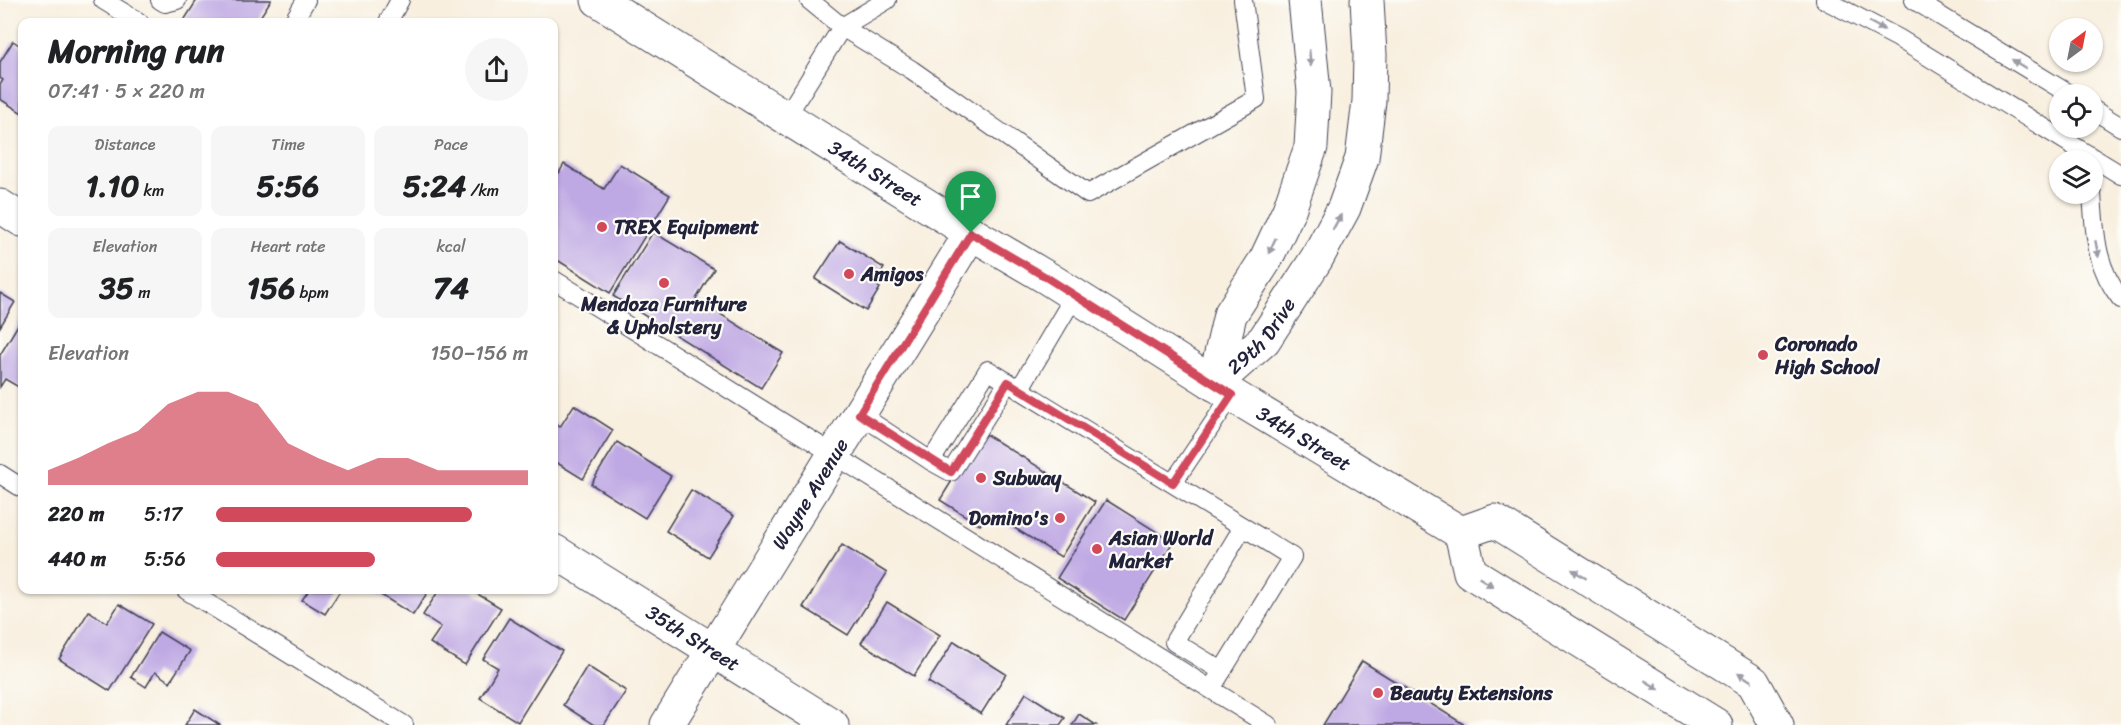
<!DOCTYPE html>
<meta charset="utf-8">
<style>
:root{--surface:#fff;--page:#f6f6f6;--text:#202124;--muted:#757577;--accent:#d1495b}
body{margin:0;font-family:Sriracha,sans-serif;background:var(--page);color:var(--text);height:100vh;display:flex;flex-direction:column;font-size:22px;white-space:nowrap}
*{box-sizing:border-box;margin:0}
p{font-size:20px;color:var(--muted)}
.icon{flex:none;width:33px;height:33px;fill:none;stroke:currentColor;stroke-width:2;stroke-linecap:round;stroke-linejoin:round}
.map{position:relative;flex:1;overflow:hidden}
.drawer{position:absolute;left:18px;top:18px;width:540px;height:576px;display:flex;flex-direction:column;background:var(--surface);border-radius:12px;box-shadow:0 2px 4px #0004}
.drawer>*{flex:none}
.needle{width:39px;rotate:32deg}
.fabs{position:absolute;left:2049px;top:18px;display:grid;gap:12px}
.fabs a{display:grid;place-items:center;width:54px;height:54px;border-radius:50%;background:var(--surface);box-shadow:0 2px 4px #0004;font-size:30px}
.pin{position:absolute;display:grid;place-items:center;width:51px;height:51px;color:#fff;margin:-62px -26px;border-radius:50% 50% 50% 0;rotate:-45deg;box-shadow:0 0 6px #0007}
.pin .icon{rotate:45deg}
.round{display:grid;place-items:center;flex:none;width:63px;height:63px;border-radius:32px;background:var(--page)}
.headline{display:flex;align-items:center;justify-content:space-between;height:102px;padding:0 30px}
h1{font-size:33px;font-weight:800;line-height:45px}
.stats{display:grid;grid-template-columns:repeat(3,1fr);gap:9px;height:102px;padding:6px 30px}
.stats div{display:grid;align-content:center;border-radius:12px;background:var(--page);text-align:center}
.stats b{font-size:30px;font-weight:800}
.stats small{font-size:16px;font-weight:400}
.stats p{font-size:16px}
.chart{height:168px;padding:12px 30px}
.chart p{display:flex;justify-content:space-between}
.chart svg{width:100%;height:108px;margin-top:6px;fill:var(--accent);opacity:.7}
ul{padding:0 30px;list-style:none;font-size:20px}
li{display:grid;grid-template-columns:96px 72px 1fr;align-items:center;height:45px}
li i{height:15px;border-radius:8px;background:var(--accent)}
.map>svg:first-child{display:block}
.building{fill:#bfa9e4}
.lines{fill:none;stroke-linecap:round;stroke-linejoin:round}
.service-casing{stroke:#424154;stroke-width:20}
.minor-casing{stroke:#424154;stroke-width:35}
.tertiary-casing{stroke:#424154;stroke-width:35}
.secondary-casing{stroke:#424154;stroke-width:35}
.service{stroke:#fff;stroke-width:18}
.minor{stroke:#fff;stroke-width:33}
.tertiary{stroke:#fff;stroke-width:33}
.secondary{stroke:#fff;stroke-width:33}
.oneway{fill:#9c9ca7}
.route-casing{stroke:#fff;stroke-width:12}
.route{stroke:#d1495b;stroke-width:8}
.poi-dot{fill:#d1495b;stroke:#fdfcf7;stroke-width:2}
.labels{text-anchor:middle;stroke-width:4.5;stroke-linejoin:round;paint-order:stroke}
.street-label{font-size:20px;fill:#22223b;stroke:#fdfcf7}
.poi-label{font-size:20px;font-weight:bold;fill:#22223b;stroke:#fdfcf7;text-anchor:start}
</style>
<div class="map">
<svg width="2121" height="725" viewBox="0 0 2121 725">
<rect width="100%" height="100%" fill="#fdfcf7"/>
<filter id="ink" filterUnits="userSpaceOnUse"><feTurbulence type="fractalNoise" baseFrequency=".0167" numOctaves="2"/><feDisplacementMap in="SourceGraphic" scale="12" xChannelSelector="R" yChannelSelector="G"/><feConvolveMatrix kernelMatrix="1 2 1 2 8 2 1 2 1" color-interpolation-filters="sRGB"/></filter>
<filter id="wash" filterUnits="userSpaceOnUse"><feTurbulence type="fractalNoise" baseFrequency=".008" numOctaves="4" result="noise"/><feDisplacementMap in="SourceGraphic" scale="24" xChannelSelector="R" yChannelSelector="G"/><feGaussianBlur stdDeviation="1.35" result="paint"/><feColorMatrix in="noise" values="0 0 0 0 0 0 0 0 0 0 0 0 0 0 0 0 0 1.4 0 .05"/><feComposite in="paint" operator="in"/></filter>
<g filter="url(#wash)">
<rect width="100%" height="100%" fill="#f8efdf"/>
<g id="blocks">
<g class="building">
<polygon points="197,0 271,0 257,22 183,22"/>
<polygon points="13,41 22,47 22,113 0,99 0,85 3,80 0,78 0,62"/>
<polygon points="564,164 604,189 620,164 670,195 610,293 554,258 554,169 559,173"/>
<polygon points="653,232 714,269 696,299 783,353 761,388 613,296"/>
<polygon points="840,241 884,268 874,284 880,288 866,311 815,279"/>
<polygon points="0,293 15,302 0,327"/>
<polygon points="22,318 22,389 5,379 0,387 0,355"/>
<polygon points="574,405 613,430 583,479 554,461 554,423 560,427"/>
<polygon points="982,432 1095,502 1061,557 989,512 980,525 940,500"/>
<polygon points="617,442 671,476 645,518 591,484"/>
<polygon points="691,490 734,516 708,557 666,531"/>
<polygon points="1106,500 1173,542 1124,620 1057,578"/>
<polygon points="842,545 887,573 848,635 803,607"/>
<polygon points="309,590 338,590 340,591 325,614 302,600"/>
<polygon points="373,590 429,590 413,615"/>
<polygon points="439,590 471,590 501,608 465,665 430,643 441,627 423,615"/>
<polygon points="887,602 940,635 914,676 861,643"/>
<polygon points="119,604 152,624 110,691 59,659 89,611 107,623"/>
<polygon points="509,618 562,651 518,722 480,698 498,668 483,659"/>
<polygon points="159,632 190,651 170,682 155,672 146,687 131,677"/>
<polygon points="954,641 1006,674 981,714 928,682"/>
<polygon points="1362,661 1465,725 1323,725"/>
<polygon points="587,666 626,691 604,725 594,725 563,705"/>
<polygon points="1026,693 1065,718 1060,725 1006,725"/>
<polygon points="195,709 220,725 185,725"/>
<polygon points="1079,714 1096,725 1072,725"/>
</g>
</g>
</g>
<g filter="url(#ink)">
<use href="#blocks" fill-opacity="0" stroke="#424154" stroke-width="1.5"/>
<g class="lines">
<defs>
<g id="service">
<polyline points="103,0 139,22"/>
<polyline points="160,0 165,3 177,0"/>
<polyline points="809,0 842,27 887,0"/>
<polyline points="1825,0 1898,38 2121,175"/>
<polyline points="1914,0 2069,94"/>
<polyline points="293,22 306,0"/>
<polyline points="388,22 400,0"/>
<polyline points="2092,109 2121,127"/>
<polyline points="786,117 842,27 912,70 1088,194 1256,99 1243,0"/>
<path d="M2092,194C2095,234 2095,266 2121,299"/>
<polyline points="554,280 1268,725"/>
<polyline points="1019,390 1075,295"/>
<polyline points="859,414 931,461 988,370 1292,557 1211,689"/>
<polyline points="931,461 951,472 1008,382"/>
<polyline points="0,474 22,488"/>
<polyline points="1173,483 1232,395"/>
<polyline points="186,590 404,725"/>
<polyline points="1222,671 1174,642 1243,527"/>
</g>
<g id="minor">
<polyline points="0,206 22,220"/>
<path id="s1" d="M554,551L832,725"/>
<path id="s2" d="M667,725L971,233"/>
</g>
<g id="tertiary">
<path id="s3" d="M1214,384L1264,340L1317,258L1344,208L1362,158L1369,101L1370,55L1367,0"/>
<polyline points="1214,384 1230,315 1266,259 1289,210 1311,147 1314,92 1305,0"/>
</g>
<g id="secondary">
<path id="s4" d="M598,0L971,233L1049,279L1232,395L1461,533L1470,572L1716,725"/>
<polyline points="1461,533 1495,521 1753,682 1777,725"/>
</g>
</defs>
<use href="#service" class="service-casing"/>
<use href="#minor" class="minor-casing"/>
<use href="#tertiary" class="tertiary-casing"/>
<use href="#secondary" class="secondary-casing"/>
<use href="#service" class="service"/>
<use href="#minor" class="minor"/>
<use href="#tertiary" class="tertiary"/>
<use href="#secondary" class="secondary"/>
</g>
<defs><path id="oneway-solid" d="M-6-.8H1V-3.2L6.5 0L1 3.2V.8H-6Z" transform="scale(1.5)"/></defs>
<g class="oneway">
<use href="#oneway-solid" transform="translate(1877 26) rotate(28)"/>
<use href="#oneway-solid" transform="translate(1310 58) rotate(84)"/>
<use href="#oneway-solid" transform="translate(2019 64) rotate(-148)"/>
<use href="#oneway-solid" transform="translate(1337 222) rotate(-61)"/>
<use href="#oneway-solid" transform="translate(1272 246) rotate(115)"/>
<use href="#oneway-solid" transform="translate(2097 249) rotate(79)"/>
<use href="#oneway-solid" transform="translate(1579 574) rotate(-148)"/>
<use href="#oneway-solid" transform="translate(1486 582) rotate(32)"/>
<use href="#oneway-solid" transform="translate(1745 677) rotate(-147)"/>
<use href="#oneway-solid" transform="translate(1652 685) rotate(32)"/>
</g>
</g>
<g class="lines" filter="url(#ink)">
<defs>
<polygon id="route" points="971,233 1049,279 1232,395 1173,483 1008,382 951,472 859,414"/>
</defs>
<use href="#route" class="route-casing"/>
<use href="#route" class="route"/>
</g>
<g class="poi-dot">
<circle cx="602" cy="227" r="6"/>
<circle cx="849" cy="274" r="6"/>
<circle cx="664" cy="283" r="6"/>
<circle cx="1763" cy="355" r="6"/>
<circle cx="981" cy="478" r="6"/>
<circle cx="1060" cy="518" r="6"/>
<circle cx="1097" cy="549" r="6"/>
<circle cx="1378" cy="693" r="6"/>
</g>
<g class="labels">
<g class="street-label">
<text dy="7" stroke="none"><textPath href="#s4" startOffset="327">34th Street</textPath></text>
<text dy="7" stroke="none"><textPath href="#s3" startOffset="68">29th Drive</textPath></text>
<text dy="7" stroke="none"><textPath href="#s4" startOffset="831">34th Street</textPath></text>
<text dy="7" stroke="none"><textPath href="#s2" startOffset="272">Wayne Avenue</textPath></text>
<text dy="7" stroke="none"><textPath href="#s1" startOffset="164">35th Street</textPath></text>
</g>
<g class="poi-label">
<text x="614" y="234">TREX Equipment</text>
<text x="861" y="281">Amigos</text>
<text x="664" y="311" text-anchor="middle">Mendoza Furniture<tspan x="664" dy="23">&amp; Upholstery</tspan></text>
<text x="1775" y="351">Coronado<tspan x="1775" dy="23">High School</tspan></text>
<text x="993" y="485">Subway</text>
<text x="1048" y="525" text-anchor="end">Domino's</text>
<text x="1109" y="545">Asian World<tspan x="1109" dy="23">Market</tspan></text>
<text x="1390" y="700">Beauty Extensions</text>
</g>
</g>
</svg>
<div class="fabs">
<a><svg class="needle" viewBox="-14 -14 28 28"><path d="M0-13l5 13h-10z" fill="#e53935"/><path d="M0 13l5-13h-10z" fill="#757577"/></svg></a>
<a><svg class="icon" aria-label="locate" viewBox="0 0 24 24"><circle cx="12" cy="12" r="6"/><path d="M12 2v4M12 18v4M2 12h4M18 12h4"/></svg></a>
<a><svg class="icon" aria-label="layers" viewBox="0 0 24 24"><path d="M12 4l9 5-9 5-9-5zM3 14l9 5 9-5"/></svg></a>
</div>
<div class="pin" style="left:971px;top:233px;background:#1e9e55"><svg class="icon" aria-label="arrive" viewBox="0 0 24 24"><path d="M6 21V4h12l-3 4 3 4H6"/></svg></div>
<section class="drawer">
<div class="headline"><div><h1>Morning run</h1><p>07:41 · 5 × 220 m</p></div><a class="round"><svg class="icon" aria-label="share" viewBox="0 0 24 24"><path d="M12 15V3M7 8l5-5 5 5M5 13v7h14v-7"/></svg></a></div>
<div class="stats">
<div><p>Distance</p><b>1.10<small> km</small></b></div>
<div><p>Time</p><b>5:56</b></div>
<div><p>Pace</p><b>5:24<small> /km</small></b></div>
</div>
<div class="stats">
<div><p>Elevation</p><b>35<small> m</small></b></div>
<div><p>Heart rate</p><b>156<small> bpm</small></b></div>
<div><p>kcal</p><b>74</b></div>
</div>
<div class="chart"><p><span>Elevation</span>150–156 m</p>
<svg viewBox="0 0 160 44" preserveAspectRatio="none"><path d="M0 44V38L10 33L20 27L30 22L40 11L50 6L60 6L70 11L80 27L90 33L100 38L110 33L120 33L130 38L140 38L150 38L160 38V44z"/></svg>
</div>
<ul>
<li><b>220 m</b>5:17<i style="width:82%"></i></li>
<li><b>440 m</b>5:56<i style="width:51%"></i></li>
</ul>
</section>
</div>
